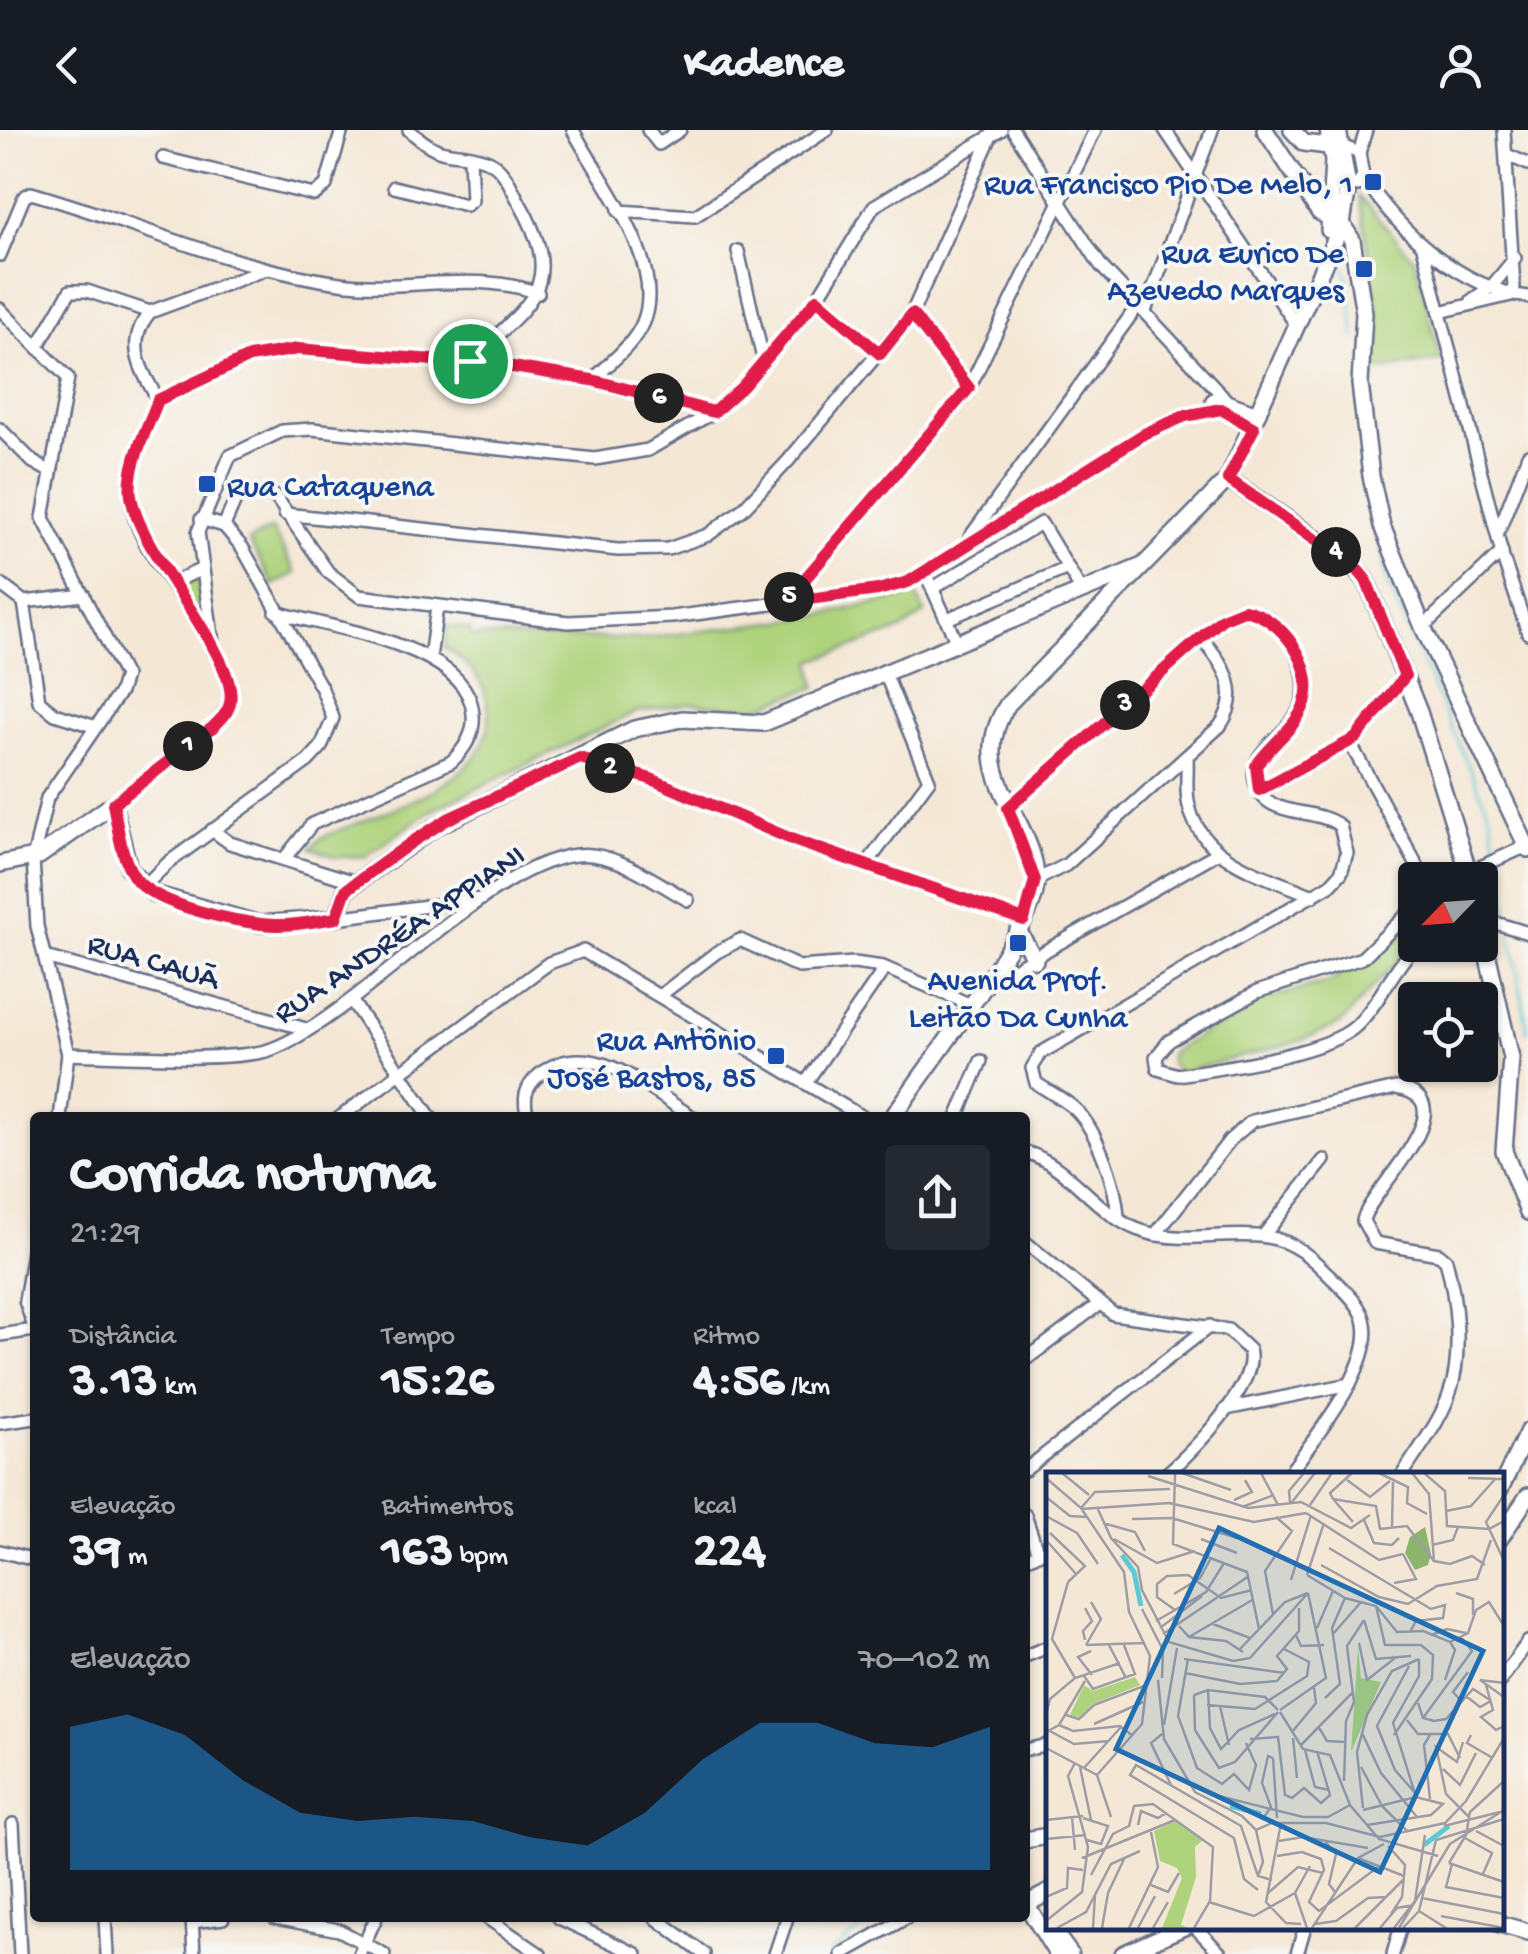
<!DOCTYPE html>
<html lang="pt">
<meta charset="utf-8">
<style>
:root{--surface:#171b24;--page:#242831;--text:#f1f3f6;--muted:#9ea1a6;--accent:#1f6fb2}
body{margin:0;font-family:"Gochi Hand",sans-serif;background:var(--page);color:var(--text);height:100vh;display:flex;flex-direction:column;font-size:38px;white-space:nowrap}
*{box-sizing:border-box;margin:0}
p{font-size:32px;color:var(--muted)}
.icon{flex:none;width:55px;height:55px;fill:none;stroke:currentColor;stroke-width:2;stroke-linecap:round;stroke-linejoin:round}
.map{position:relative;flex:1;overflow:hidden}
.drawer{position:absolute;left:30px;top:982px;width:1000px;height:810px;display:flex;flex-direction:column;background:var(--surface);border-radius:10px;box-shadow:0 2px 8px #0004}
.drawer>*{flex:none}
.needle{width:65px;rotate:245deg}
.controls{position:absolute;left:1398px;top:732px;display:grid;gap:20px}
.controls a{display:grid;place-items:center;width:100px;height:100px;border-radius:10px;background:var(--surface);box-shadow:0 2px 8px #0004;font-size:50px}
.pin{position:absolute;display:grid;place-items:center;width:85px;height:85px;color:#fff;margin:-42px;border:5px solid #fff;border-radius:50%;box-shadow:0 2px 10px #0007}
.km{position:absolute;width:50px;height:50px;margin:-25px;border-radius:50%;background:#222;color:#fff;font-size:28px;line-height:50px;text-align:center}
.round{display:grid;place-items:center;flex:none;width:105px;height:105px;border-radius:10px;background:var(--page)}
.headline{display:flex;align-items:center;justify-content:space-between;height:170px;padding:0 40px}
h1{font-size:55px;font-weight:800;line-height:75px}
.stats{display:grid;grid-template-columns:repeat(3,1fr);gap:15px;height:170px;padding:10px 40px}
.stats div{display:grid;align-content:center}
.stats b{font-size:50px;font-weight:800}
.stats small{font-size:28px;font-weight:400}
.stats p{font-size:28px}
.chart{height:280px;padding:20px 40px}
.chart p{display:flex;justify-content:space-between}
.chart svg{width:100%;height:180px;margin-top:10px;fill:var(--accent);opacity:.7}
header{display:flex;justify-content:space-between;align-items:center;height:130px;padding:0 40px;background:var(--surface);font-size:45px;font-weight:800}
.map>svg:first-child{display:block}
.park{fill:#afd37c;stroke:#65816d;stroke-width:2.5}
.lines{fill:none;stroke-linecap:round;stroke-linejoin:round}
.stream{stroke:#5dc8d6;stroke-width:2.5}
.street-casing{stroke:#676f88;stroke-width:16}
.secondary-casing{stroke:#676f88;stroke-width:20}
.street{stroke:#fff;stroke-width:11}
.secondary{stroke:#fff;stroke-width:15}
.route-casing{stroke:#fff;stroke-width:20}
.route{stroke:#e11d48;stroke-width:12}
.transit-dot{fill:#1a4fb4;stroke:#f6f6f2;stroke-width:4}
.labels{text-anchor:middle;stroke-width:8;stroke-linejoin:round;paint-order:stroke}
.transit-label{font-size:32px;fill:#164399;stroke:#f6f6f2;text-anchor:end}
.street-label{font-size:32px;fill:#1b2f5e;stroke:#f6f6f2}
.inset-river{fill:none;stroke:#5dc8d6;stroke-width:5}
.inset-road{fill:none;stroke:#9e9da5;stroke-width:2.5}
.view{fill:#1f6fb2;fill-opacity:0.15;stroke:#1f6fb2;stroke-width:5}
.inset-edge{fill:none;stroke:#1b2f5e;stroke-width:5}
</style>
<header><svg class="icon" aria-label="back" viewBox="0 0 24 24"><path d="M15 5l-7 7 7 7"/></svg>Kadence<svg class="icon" aria-label="person" viewBox="0 0 24 24"><circle cx="12" cy="8" r="4"/><path d="M4 21q1-7 8-7t8 7"/></svg></header>
<div class="map">
<svg width="1528" height="1824" viewBox="0 0 1528 1824">
<rect width="100%" height="100%" fill="#f6f6f2"/>
<filter id="ink" filterUnits="userSpaceOnUse"><feTurbulence type="fractalNoise" baseFrequency=".01" numOctaves="2"/><feDisplacementMap in="SourceGraphic" scale="20" xChannelSelector="R" yChannelSelector="G"/><feConvolveMatrix kernelMatrix="1 2 1 2 8 2 1 2 1" color-interpolation-filters="sRGB"/></filter>
<filter id="wash" filterUnits="userSpaceOnUse"><feTurbulence type="fractalNoise" baseFrequency=".0048" numOctaves="4" result="noise"/><feDisplacementMap in="SourceGraphic" scale="40" xChannelSelector="R" yChannelSelector="G"/><feGaussianBlur stdDeviation="2.25" result="paint"/><feColorMatrix in="noise" values="0 0 0 0 0 0 0 0 0 0 0 0 0 0 0 0 0 1.4 0 .05"/><feComposite in="paint" operator="in"/></filter>
<g filter="url(#wash)">
<rect width="100%" height="100%" fill="#f5e7d5"/>
<g class="park">
<polygon points="1359,66 1415,130 1441,230 1369,242 1380,197"/>
<polygon points="272,399 296,443 273,455 249,411"/>
<polygon points="197,446 207,502 176,455"/>
<path d="M916,465L925,483L901,500L812,531L816,557L754,578L690,573L636,582L430,681L366,726L336,727L311,718L321,708C374,683 494,656 489,584C487,552 470,534 444,517L447,496L470,499L471,506L640,509L811,487Z"/>
<polygon points="1415,791 1415,811 1340,894 1297,912 1179,943 1170,933 1170,923 1259,870 1330,852"/>
</g>
<g class="lines">
<g class="stream">
<polyline points="1276,0 1283,13"/>
<polyline points="1337,124 1347,144 1355,208"/>
<polyline points="1381,414 1385,448 1491,686 1497,723"/>
<polyline points="1500,736 1509,792"/>
<polyline points="1511,805 1528,902"/>
<polyline points="829,1824 875,1788"/>
</g>
</g>
</g>
<g filter="url(#ink)">
<g class="lines">
<defs>
<g id="street">
<path d="M409,0C446,33 448,17 486,30C503,36 511,57 519,72C568,158 529,173 470,231"/>
<path d="M573,0C600,51 667,133 643,192C634,215 609,233 592,251"/>
<polyline points="648,0 659,14 680,0"/>
<polyline points="1013,0 1101,136 1221,264"/>
<polyline points="1165,0 1297,196"/>
<polyline points="1342,16 1359,23 1363,46 1358,55 1348,56"/>
<polyline points="1359,23 1366,0"/>
<polyline points="1507,25 1528,34"/>
<polyline points="163,28 314,65 326,55 342,0"/>
<path d="M1363,46C1398,101 1461,158 1528,167"/>
<polyline points="394,57 466,75 472,70 470,28"/>
<polyline points="619,81 695,86 827,0"/>
<polyline points="1423,117 1503,428 1528,503"/>
<polyline points="738,121 764,233"/>
<path d="M0,125L24,67L31,63C134,92 233,139 340,153C405,162 476,140 538,163"/>
<polyline points="817,169 880,224"/>
<polyline points="1472,170 1492,156 1515,128"/>
<polyline points="0,179 68,248 43,388 125,546 120,562 47,668 33,729 37,796 68,924 60,988"/>
<polyline points="1145,181 1212,0"/>
<path d="M150,182C124,214 141,239 158,270"/>
<polyline points="1440,182 1511,165 1514,157 1504,0"/>
<polyline points="912,183 969,258"/>
<polyline points="39,214 70,161 87,161 150,182 267,139"/>
<polyline points="1227,271 1260,283"/>
<polyline points="1221,279 1254,298"/>
<polyline points="0,299 33,332 49,341"/>
<polyline points="240,359 275,366 328,442 359,466 568,492 672,487 879,460 908,452 1144,304 1185,286 1224,277 1227,271 1221,264 1212,270 1216,279"/>
<polyline points="285,384 618,420 668,419 708,405 743,379 788,331 912,183 992,4"/>
<polyline points="224,396 240,359"/>
<polyline points="1498,403 1528,325"/>
<polyline points="970,407 1139,174"/>
<polyline points="929,451 956,511"/>
<polyline points="172,453 200,440"/>
<polyline points="0,454 24,472 84,465"/>
<polyline points="933,458 1041,393 1080,458"/>
<polyline points="785,471 969,258 1095,0"/>
<polyline points="24,472 39,571 55,584 93,596"/>
<path d="M276,482C331,499 468,514 473,584C475,603 465,619 451,632L312,694L284,729"/>
<polyline points="947,489 1068,438"/>
<polyline points="1423,497 1502,422"/>
<polyline points="214,521 198,402 230,326 282,301 312,299 595,329 648,320 714,282 743,256 817,169 874,76 1001,0"/>
<polyline points="430,528 437,477"/>
<polyline points="1350,613 1425,750"/>
<path d="M1187,628C1188,644 1185,661 1189,676C1202,732 1268,746 1313,766"/>
<polyline points="580,629 651,649 796,711 1024,790"/>
<polyline points="1259,661 1356,609 1405,546"/>
<path d="M113,674L212,598L230,574C232,496 124,431 130,351C132,324 149,295 158,270L249,227L299,219L507,236L592,251L714,282"/>
<path d="M1008,678L1222,489C1238,481 1250,478 1266,487C1281,496 1293,513 1299,530C1327,599 1245,608 1255,651C1264,690 1315,676 1340,696L1347,723L1341,743L1330,755L1041,923L1032,938L1036,953C1049,962 1064,969 1075,979C1098,1001 1117,1058 1118,1089"/>
<polyline points="212,700 230,713 355,752"/>
<polyline points="866,735 929,650 884,541"/>
<polyline points="1451,750 1527,716"/>
<path d="M1035,751L1066,735L1220,596C1243,562 1225,535 1201,508"/>
<polyline points="143,757 168,733 308,631 321,617 333,588 322,559 242,417 224,396 201,389"/>
<path d="M1415,777L1362,828L1257,862L1169,911L1156,927L1158,939L1178,945C1221,938 1326,924 1356,896C1380,873 1392,839 1416,815"/>
<polyline points="336,788 481,769"/>
<polyline points="1480,788 1528,803"/>
<polyline points="45,827 306,899"/>
<polyline points="984,856 1219,722"/>
<polyline points="662,864 717,822 740,810 799,837 854,833 883,837 969,874"/>
<polyline points="351,870 431,988"/>
<path d="M68,924C113,925 236,933 272,919C361,885 503,715 592,725C626,729 659,754 688,770"/>
<polyline points="807,951 885,838"/>
<polyline points="339,988 549,833 583,821 864,988"/>
<path d="M528,988C523,969 524,958 539,945C590,903 649,960 694,988"/>
<polyline points="957,988 981,931"/>
<path d="M1025,1022C1072,1035 1098,1089 1145,1102C1184,1114 1228,1101 1267,1107C1294,1111 1313,1129 1331,1147C1342,1158 1360,1174 1364,1189C1377,1234 1314,1308 1289,1344"/>
<path d="M1155,1105L1230,1010L1252,991L1396,958C1474,970 1367,1062 1363,1091L1375,1113L1439,1124L1446,1130C1456,1167 1463,1225 1450,1262C1441,1291 1419,1318 1403,1344"/>
<polyline points="1263,1106 1324,1030"/>
<path d="M1025,1112L1113,1184L1228,1200L1249,1220C1260,1254 1191,1323 1166,1344"/>
<polyline points="0,1205 35,1200 25,1171 35,1109"/>
<polyline points="1025,1230 1098,1175"/>
<polyline points="1226,1279 1350,1254"/>
<polyline points="0,1293 35,1288"/>
<polyline points="1025,1340 1210,1196"/>
<polyline points="1025,1385 1038,1424"/>
<polyline points="0,1421 35,1430"/>
<polyline points="1025,1429 1048,1419"/>
<polyline points="1025,1526 1048,1517"/>
<polyline points="1500,1551 1528,1512"/>
<polyline points="1025,1620 1048,1615"/>
<polyline points="13,1694 20,1824"/>
<polyline points="105,1788 107,1824"/>
<polyline points="192,1788 194,1824"/>
<polyline points="275,1788 339,1800 384,1824"/>
<polyline points="487,1788 540,1824"/>
<polyline points="559,1788 636,1824"/>
<polyline points="656,1788 704,1824"/>
<polyline points="192,1792 223,1788"/>
<polyline points="1194,1796 1221,1824"/>
<polyline points="359,1824 376,1788"/>
<polyline points="775,1824 787,1788"/>
<polyline points="842,1824 906,1788"/>
<polyline points="1297,1824 1305,1796"/>
<polyline points="1393,1824 1401,1796"/>
</g>
<g id="secondary">
<polyline points="1265,0 1319,82 1342,94 1352,110 1364,183 1360,254 1371,346 1382,396 1423,497 1528,719"/>
<polyline points="1292,0 1304,13 1336,17"/>
<polyline points="1328,0 1333,31 1329,100"/>
<polyline points="1228,349 1347,430 1366,450 1419,582 1471,750"/>
<polyline points="0,734 39,726 113,674 129,739 154,764 260,794 336,788 346,760 435,697 634,599 682,589 764,593 1140,437"/>
<polyline points="1480,792 1511,928 1504,1021 1528,1082"/>
<polyline points="1018,800 1035,830"/>
<path d="M892,988C922,943 1028,806 1035,761C1045,693 959,648 1008,574L1228,349L1342,94L1348,56L1338,0"/>
<polyline points="1500,1359 1528,1301"/>
<polyline points="1500,1408 1528,1366"/>
<polyline points="1025,1710 1048,1706"/>
<polyline points="1026,1774 1057,1824"/>
<polyline points="1026,1774 1048,1763"/>
<polyline points="1500,1794 1528,1802"/>
<polyline points="1052,1799 1070,1824"/>
<polyline points="1123,1824 1186,1796"/>
</g>
</defs>
<use href="#street" class="street-casing"/>
<use href="#secondary" class="secondary-casing"/>
<use href="#street" class="street"/>
<use href="#secondary" class="secondary"/>
</g>
</g>
<g class="lines" filter="url(#ink)">
<defs>
<path id="route" d="M817,169L880,224L912,184L969,258L785,472L878,460L908,452L1144,304L1185,286L1221,279L1254,298L1228,349L1356,438L1366,450L1405,546L1356,608L1259,660L1256,636C1270,615 1295,599 1304,575C1319,538 1281,486 1244,480L1222,489L1008,678L1035,750L1024,790L796,711L651,649L580,628L448,689L412,712L346,760L336,788C316,791 295,796 274,795C240,793 155,776 135,748C121,729 118,697 113,674L212,598C219,591 228,584 230,573C240,528 139,424 131,366C127,334 147,300 158,270L249,227L298,219L507,236L592,250L714,282L743,256Z"/>
</defs>
<use href="#route" class="route-casing"/>
<use href="#route" class="route"/>
</g>
<g class="transit-dot">
<rect x="1363" y="42" width="20" height="20" rx="5"/>
<rect x="1354" y="129" width="20" height="20" rx="5"/>
<rect x="197" y="344" width="20" height="20" rx="5"/>
<rect x="1008" y="803" width="20" height="20" rx="5"/>
<rect x="766" y="916" width="20" height="20" rx="5"/>
</g>
<g class="labels">
<g class="transit-label">
<text x="1353" y="63">Rua Francisco Pio De Melo, 1</text>
<text x="1344" y="132">Rua Eurico De<tspan x="1344" dy="37">Azevedo Marques</tspan></text>
<text x="227" y="365" text-anchor="start">Rua Cataquena</text>
<text x="1018" y="859" text-anchor="middle">Avenida Prof.<tspan x="1018" dy="37">Leitão Da Cunha</tspan></text>
<text x="756" y="919">Rua Antônio<tspan x="756" dy="37">José Bastos, 85</tspan></text>
</g>
<g class="street-label">
<text transform="translate(398 802) rotate(-34)" y="11">RUA ANDRÉA APPIANI</text>
<text transform="translate(154 829) rotate(16)" y="11">RUA CAUÃ</text>
</g>
</g>
<g transform="translate(1046 1342)">
<rect width="458" height="458" fill="#f5e7d5"/>
<path d="M379,55L385,82L382,93L369,98L359,81L364,65Z" fill="#8bb56c"/>
<path d="M312,175L315,206L335,210L305,280ZM89,205L94,213L47,232L33,245L24,243L38,213L47,219ZM129,349L158,367L149,375L150,405L135,453L143,456H116L136,406L131,396L114,389L108,359Z" fill="#afd37c"/>
<path class="inset-river" d="M76,83L88,100L95,134M184,334L215,342M378,373L403,354"/>
<path class="inset-road" d="M16,1L43,23M129,1L127,72L201,100L213,157M136,1L185,18M215,1L232,33M333,1L362,15L361,31L381,42M366,1L383,22L388,89M378,1L399,19L401,54L443,57L458,49M102,4L202,36L255,30L305,56L324,43M0,6L35,36L78,100L83,140L104,184L96,252L51,303M422,6L458,7M301,8L324,25L344,9M458,23L440,50L458,89M0,25L24,44L41,45M287,27L330,34L334,57L361,54L388,89L404,92L426,84L439,93M287,27L284,21L306,1M287,27L307,50M188,28L206,20L199,8M244,30L243,19L258,1M246,30L269,1M264,33L286,1M51,35L65,66L92,95L96,118L123,170L187,189L204,186M196,35L228,23M35,36L49,20L124,17M35,37L123,31L208,50L260,41M400,39L425,34L450,6M260,41L333,88L357,82M0,44L31,61L52,92M86,47L126,46L191,66M318,48L328,71L346,73L353,66M57,51L89,60L99,79M346,55L347,10M4,61L39,94L22,110M68,67L111,91L149,79M155,67L191,81M0,68L31,103M386,73L407,68L412,55M283,76L385,137L399,133L397,146L370,149L364,160M275,93L333,125L362,132L391,114L431,107L445,68M261,103L299,126L330,134L351,160L377,159L404,170L422,161L430,138L443,130L458,154M261,103L278,51M245,108L265,43M22,110L6,167L29,206M348,111L370,107L357,82M410,121L427,127V143M128,122L154,106L165,86M330,134L339,173H375L387,183L386,207L348,263M39,136L46,149L37,159L39,168M96,137L117,178L116,206M129,138L111,125V112L121,104L142,103L175,126L206,118M227,142L219,99L246,59L230,45M318,148L330,187L365,184M110,149L160,120L178,91M167,152L204,166M133,154L143,165L180,169L197,180M114,156L156,124M271,156L287,119M117,162L203,104M287,162L315,130M250,163L255,174L278,173M385,163L401,157L420,161M143,165L208,127M313,171L321,208L349,186M40,173L98,171M40,173L55,147L45,130M63,173L80,206M194,177L239,130L262,121M45,179L32,185L46,203M204,186L262,121M138,187L239,201M142,187L132,244L151,296L176,312L188,302L203,318L210,293L200,271M363,194L331,254L349,298L370,322M139,201L194,212L231,209L241,197L231,184L253,159V136M38,204L47,217L89,202L78,173M112,208L118,267L149,320L196,344L210,358L226,351H280L334,365M399,208L409,178L404,170M458,211L434,208L458,225M440,213L447,238L435,245L450,258L458,254M162,218L164,256L175,277L193,258L229,242M148,223L149,258L173,296L189,290L232,240M148,223L162,218L219,225L232,238M420,224L434,235L445,229M279,226L294,212L286,156L299,126M416,230L407,220L422,200M372,231L377,246L388,249L400,247L427,217L444,228M161,233L209,237L261,204L263,190L238,177M174,234L183,273M234,238L280,206L262,121M234,240L257,277L284,283L304,333L333,367L392,384M0,243L4,227L29,206L74,191M20,243L33,247L48,233L98,214M377,246L426,179L415,165M361,248L372,262H402L414,286M48,252L97,230M13,253L27,259L74,254L87,264M118,253L131,176M272,254L281,269L299,270M0,257L28,272L63,269M2,259L13,253L39,209M246,260L270,231L268,216M316,261L335,301L371,345M116,262L105,271L125,313M384,263L378,273L384,327M425,263L421,271L445,285M247,266L251,306M204,267L232,265L239,323L246,326L258,316L275,331L284,323L271,279M417,270L411,290L390,275L400,322L423,345M254,274L307,220M0,276L51,303M259,278L269,315L283,318M227,286L231,346M34,295L45,348M315,295L335,332M38,296L75,255M397,297L414,313L430,281M51,303L65,345M298,309L300,249L308,230L301,174L318,148M161,321L257,345H282L304,333M370,325L347,251L373,204V187M334,332L362,360M317,336L311,280L321,243L346,199L373,187M317,338L370,325L397,332L385,343L321,353M26,345L29,378M37,346L62,354L55,372L41,368M0,348L37,344M216,348L225,335L216,311L222,284L227,286M235,351L220,430L240,451L255,452M92,353L95,339L112,346L120,341M398,354L458,339M210,358L217,390L212,404M430,359L458,374M334,365L399,351L420,329L458,266M419,366L446,381L437,402M0,367L40,363M278,368L290,382L283,412L289,420M233,369L257,365L322,376M342,374L359,393L356,425L345,442M231,384L256,380L275,387L278,398L263,430L273,439L332,395M36,386L129,348M312,386L358,404M403,391L420,363L424,340L458,309M403,391L458,410M406,392L400,415L458,426M45,403L67,362L83,354L88,334L107,332L167,375L164,429L148,456M105,413L122,420L133,401M212,418L198,407L188,366L84,303L90,293L195,354L212,404L226,408M222,421L252,395L277,401M0,425L21,416L22,396L37,398M376,426L458,442M163,430L208,444M373,439L400,456M208,444L249,421M395,444L458,456M0,449L36,420L42,375L22,304L29,291M269,452L290,449L322,426L340,425M11,456L40,440L65,392L94,379M47,456L49,423M56,456L62,421L79,385M83,456L112,395L105,360M92,456L109,424M107,456L122,430M261,456L249,421L264,394M266,456L312,386L338,372M309,456L358,407M334,456L351,436L367,433M348,456L369,429L379,363M353,456L404,372L458,338M357,456L373,439L390,368L458,347"/>
<path class="view" d="M173,56L437,179L334,400L70,277Z"/>
<rect width="458" height="458" class="inset-edge"/>
</g>
</svg>
<div class="controls">
<a><svg class="needle" viewBox="-14 -14 28 28"><path d="M0-13l5 13h-10z" fill="#e53935"/><path d="M0 13l5-13h-10z" fill="#9ea1a6"/></svg></a>
<a><svg class="icon" aria-label="locate" viewBox="0 0 24 24"><circle cx="12" cy="12" r="6"/><path d="M12 2v4M12 18v4M2 12h4M18 12h4"/></svg></a>
</div>
<div class="pin" style="left:470px;top:231px;background:#1e9e55"><svg class="icon" aria-label="arrive" viewBox="0 0 24 24"><path d="M6 21V4h12l-3 4 3 4H6"/></svg></div>
<b class="km" style="left:188px;top:616px">1</b>
<b class="km" style="left:610px;top:638px">2</b>
<b class="km" style="left:1125px;top:575px">3</b>
<b class="km" style="left:1336px;top:422px">4</b>
<b class="km" style="left:789px;top:467px">5</b>
<b class="km" style="left:659px;top:268px">6</b>
<section class="drawer">
<div class="headline"><div><h1>Corrida noturna</h1><p>21:29</p></div><a class="round"><svg class="icon" aria-label="share" viewBox="0 0 24 24"><path d="M12 15V3M7 8l5-5 5 5M5 13v7h14v-7"/></svg></a></div>
<div class="stats">
<div><p>Distância</p><b>3.13<small> km</small></b></div>
<div><p>Tempo</p><b>15:26</b></div>
<div><p>Ritmo</p><b>4:56<small> /km</small></b></div>
</div>
<div class="stats">
<div><p>Elevação</p><b>39<small> m</small></b></div>
<div><p>Batimentos</p><b>163<small> bpm</small></b></div>
<div><p>kcal</p><b>224</b></div>
</div>
<div class="chart"><p><span>Elevação</span>70–102 m</p>
<svg viewBox="0 0 160 44" preserveAspectRatio="none"><path d="M0 44V9L10 6L20 11L30 22L40 30L50 32L60 31L70 32L80 36L90 38L100 30L110 17L120 8L130 8L140 13L150 14L160 9V44z"/></svg>
</div>
</section>
</div>
